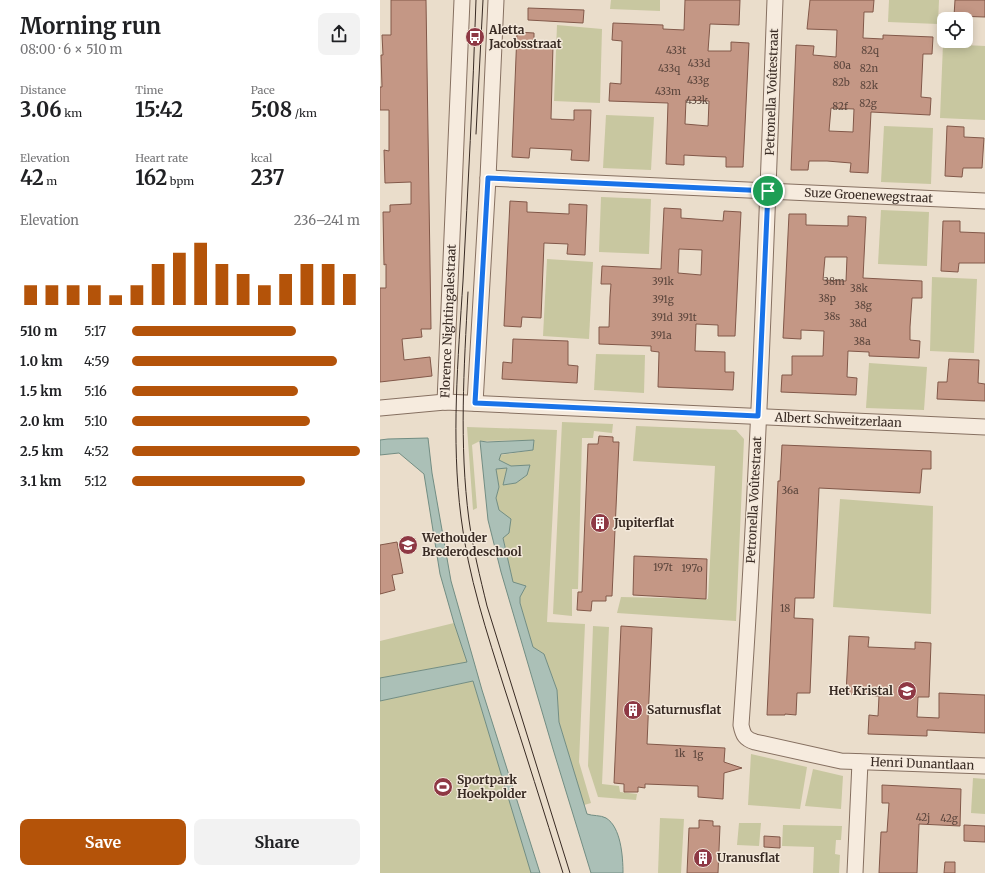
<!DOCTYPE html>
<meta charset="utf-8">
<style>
:root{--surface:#fff;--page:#f2f2f2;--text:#202124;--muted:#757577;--accent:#b45309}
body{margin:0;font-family:Merriweather,serif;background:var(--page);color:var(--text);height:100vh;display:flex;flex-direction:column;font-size:15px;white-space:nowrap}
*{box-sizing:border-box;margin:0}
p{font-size:13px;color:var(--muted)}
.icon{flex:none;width:22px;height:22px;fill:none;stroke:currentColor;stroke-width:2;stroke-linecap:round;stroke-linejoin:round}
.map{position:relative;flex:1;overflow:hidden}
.side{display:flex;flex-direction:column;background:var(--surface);width:380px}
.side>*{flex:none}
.controls{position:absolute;left:557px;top:12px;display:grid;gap:8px}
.controls a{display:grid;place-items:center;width:36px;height:36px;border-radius:8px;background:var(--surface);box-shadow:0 2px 10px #0003;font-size:20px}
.pin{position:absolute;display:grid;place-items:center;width:34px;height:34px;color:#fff;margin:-17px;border:2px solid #fff;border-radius:50%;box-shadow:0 1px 4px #0007}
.round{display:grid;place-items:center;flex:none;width:42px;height:42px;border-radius:8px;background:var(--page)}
.head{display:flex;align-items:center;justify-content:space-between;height:68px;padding:0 20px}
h1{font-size:22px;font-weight:700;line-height:30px}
.metrics{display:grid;grid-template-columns:repeat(3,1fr);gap:6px;height:68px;padding:4px 20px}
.metrics div{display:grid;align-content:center}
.metrics b{font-size:20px;font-weight:700}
.metrics small{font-size:11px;font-weight:400}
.metrics p{font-size:11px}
.chart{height:112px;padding:8px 20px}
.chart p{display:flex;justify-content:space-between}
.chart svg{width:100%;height:72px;margin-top:4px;stroke:var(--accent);stroke-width:6}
.primary-button{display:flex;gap:8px;margin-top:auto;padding:8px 20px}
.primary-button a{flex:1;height:46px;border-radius:8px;background:var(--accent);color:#fff;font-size:16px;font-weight:700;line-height:46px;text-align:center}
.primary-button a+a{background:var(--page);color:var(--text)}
ul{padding:0 20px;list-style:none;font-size:13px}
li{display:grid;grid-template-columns:64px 48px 1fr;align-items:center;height:30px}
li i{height:10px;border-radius:5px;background:var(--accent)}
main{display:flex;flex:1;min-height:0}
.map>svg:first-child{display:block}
.green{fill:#c8c7a0}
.water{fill:#abc0b7;stroke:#728d83}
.building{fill:#c49785;stroke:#825849;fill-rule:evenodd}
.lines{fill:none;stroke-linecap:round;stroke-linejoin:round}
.minor-casing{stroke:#867061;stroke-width:17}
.minor{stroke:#f6ebde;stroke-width:15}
.tram{stroke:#382a23;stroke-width:1}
.route-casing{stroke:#fff;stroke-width:8}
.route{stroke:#1a73e8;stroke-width:5}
.labels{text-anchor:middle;stroke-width:3;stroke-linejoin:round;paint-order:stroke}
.number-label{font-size:10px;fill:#5b453c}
.poi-label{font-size:12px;font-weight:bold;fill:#382a23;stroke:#f3e8da;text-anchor:start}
.street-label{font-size:12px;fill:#382a23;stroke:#f3e8da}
</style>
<main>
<section class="side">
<div class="head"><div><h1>Morning run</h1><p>08:00 · 6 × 510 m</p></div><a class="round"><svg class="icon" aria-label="share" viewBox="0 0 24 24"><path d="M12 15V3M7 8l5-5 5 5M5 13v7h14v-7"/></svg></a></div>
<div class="metrics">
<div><p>Distance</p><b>3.06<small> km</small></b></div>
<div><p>Time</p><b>15:42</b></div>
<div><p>Pace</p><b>5:08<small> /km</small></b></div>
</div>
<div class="metrics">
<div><p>Elevation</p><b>42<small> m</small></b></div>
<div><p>Heart rate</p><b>162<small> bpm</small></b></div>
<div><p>kcal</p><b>237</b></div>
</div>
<div class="chart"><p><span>Elevation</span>236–241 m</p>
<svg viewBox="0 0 160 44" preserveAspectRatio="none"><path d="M5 44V32M15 44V32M25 44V32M35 44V32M45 44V38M55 44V32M65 44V19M75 44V12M85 44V6M95 44V19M105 44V25M115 44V32M125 44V25M135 44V19M145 44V19M155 44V25"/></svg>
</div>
<ul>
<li><b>510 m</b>5:17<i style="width:72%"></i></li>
<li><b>1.0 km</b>4:59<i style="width:90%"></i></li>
<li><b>1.5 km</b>5:16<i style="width:73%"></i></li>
<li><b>2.0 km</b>5:10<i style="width:78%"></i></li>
<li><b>2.5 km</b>4:52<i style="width:100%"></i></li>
<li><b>3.1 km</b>5:12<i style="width:76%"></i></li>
</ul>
<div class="primary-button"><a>Save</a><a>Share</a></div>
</section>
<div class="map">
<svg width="605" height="873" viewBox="0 0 605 873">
<rect width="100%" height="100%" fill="#eaddcb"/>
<g class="green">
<polygon points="231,0 280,0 280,11 230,9"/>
<polygon points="509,0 559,0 558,24 508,22"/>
<polygon points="177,25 222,29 220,103 174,101"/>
<polygon points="563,44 605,46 605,120 560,118"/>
<polygon points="226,115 274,117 271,170 223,168"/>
<polygon points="504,126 553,128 551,184 501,182"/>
<polygon points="221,197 271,199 269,254 219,252"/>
<polygon points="501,210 549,212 547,266 498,264"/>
<polygon points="167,259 213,262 209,339 163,336"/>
<polygon points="552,277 597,279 594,353 550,351"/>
<polygon points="216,354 265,355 264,393 214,390"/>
<polygon points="489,363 547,367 544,410 486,408"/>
<polygon points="182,422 233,424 232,433 214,431 213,438 202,438 198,589 192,589 192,616 173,614"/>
<polygon points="256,426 356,430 364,439 356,621 237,613 241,597 328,599 335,466 253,461"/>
<polygon points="87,427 177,430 167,622 205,624 199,762 211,803 204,805 179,722 177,690 164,654 153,647 140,603 140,597 133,583 123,537 116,498 119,487 116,469 127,468 123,485 136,483 147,475 150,465 131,466 119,460 121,455 153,450 154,440 100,441 92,445 97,508 93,510"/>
<polygon points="460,499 553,506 551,614 453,607"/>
<polygon points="74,623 87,662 0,678 0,641"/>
<polygon points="213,626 229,627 222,784 239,786 240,792 257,794 256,800 218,797 208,766"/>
<polygon points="93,681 152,873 0,873 0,701"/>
<polygon points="371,754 427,767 420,809 368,805"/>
<polygon points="433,769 463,776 461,809 425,806"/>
<polygon points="593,778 605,779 605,814 591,813"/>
<polygon points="280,818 304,819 301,873 278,873"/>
<polygon points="359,823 381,823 379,846 357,845"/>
<polygon points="403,825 462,826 461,840 456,840 455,854 460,855 459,873 433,873 434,847 402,846"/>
</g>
<g class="water">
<polygon points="48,438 52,473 71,581 102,690 160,873 151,873 93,681 0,701 0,678 87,662 74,623 60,574 44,474 19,453 0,455 0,440 8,439"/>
<path d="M154,440L153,450L121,454L119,460L131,466L150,465L147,475L136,483L123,485L127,468L116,469L119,487L116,498L119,510L131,519L129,533L123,538L133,582L146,586L140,597V603L153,647L164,654L177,690L179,722L207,814C212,816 221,815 226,818C241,827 243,857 243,873H211L173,749L121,572L108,520L100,441L107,442Z"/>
</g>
<g class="building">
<polygon points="11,0 46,0 51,329 41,329 42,337 22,339 24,360 50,357 52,376 0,382 0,288 6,288 6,264 4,265 3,212 10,212 10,205 31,204 31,182 5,183 4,150 9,151 9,110 0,110 0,87 2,87 1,55 3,55 2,35 11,35"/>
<path d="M305,0H360L359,25L330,24L328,51H351V42L369,43L363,167H346V157L322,156L304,155V165L286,164L288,103L229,101L230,83L241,84L242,41L232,40L233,23L283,25V29L304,30ZM306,100L329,101L328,126L305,124Z"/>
<path d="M430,0H494L493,12H484L483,38L503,39V35L553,37L552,54H543L541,97L551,98L550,115L491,112L488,173L470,172L471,163L447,161H429L428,170H411L416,45L434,46L433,55L456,57L457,30L427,29ZM451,108L474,109L473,132L449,131Z"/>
<polygon points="575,0 605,0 605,17 574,16"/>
<polygon points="148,8 204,10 203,23 148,20"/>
<polygon points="137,32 154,33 154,43 173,45 171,119 194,120 194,110 211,110 209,161 191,160 192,150 150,148 149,158 132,157"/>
<polygon points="567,126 584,127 584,137 604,138 602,168 583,168 582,177 565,176"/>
<polygon points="130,201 147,202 147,212 169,213 189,214 189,204 207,205 205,255 187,254 188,244 164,243 161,318 142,317 141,327 124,326"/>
<path d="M284,208L301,209V218L343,221L344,211L361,212L355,336H338V325L316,324L315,351L345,352V372H354L353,390L278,387L279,352L271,351V346L219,344V327H229L230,297L231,284H221L222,266L281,269ZM299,249L322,250L321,275L298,273Z"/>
<path d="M409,214H426V225L468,226V216L486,217L483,278L542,281V298H532L530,327V340L540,341L539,358L489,356V352L468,351L467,377L477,378L476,395L401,392L402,375H412V356H443L444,331L421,330V339L403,338ZM445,257H467L466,281L443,280Z"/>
<polygon points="563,221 580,221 580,232 605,233 605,263 579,263 578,272 561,271"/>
<polygon points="133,339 188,341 188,365 198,366 197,383 122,379 123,362 132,363"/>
<polygon points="569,359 599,360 598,383 605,384 605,401 557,399 558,382 567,382"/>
<polygon points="219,436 233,437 233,442 239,442 232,596 226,596 226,601 212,601 211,611 197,610 198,592 202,592 208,444 218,444"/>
<polygon points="402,445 551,451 551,469 542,469 540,493 439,488 434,598 415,598 414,618 433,619 430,693 417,693 416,715 405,714 405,715 387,715 398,481 400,481"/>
<polygon points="17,542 23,573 12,575 15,590 0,594 0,545"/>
<polygon points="254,556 327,559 326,599 253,595"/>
<polygon points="241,626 272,628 267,744 345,748 344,762 362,768 344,773 343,799 318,797 318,786 265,784 265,788 258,787 258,792 244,792 244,784 234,783"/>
<polygon points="469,636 489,637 488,647 535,649 535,642 551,643 549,697 538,697 537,717 559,718 559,693 605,695 605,733 547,730 547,736 488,734 489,715 498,716 499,696 466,694"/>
<polygon points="502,785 581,789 580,826 539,824 537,873 499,873 501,832 507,832 509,803 502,803"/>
<polygon points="319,820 333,821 333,826 340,826 338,873 307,873 309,828 319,828"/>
<polygon points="584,825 605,826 605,842 584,841"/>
<polygon points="384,836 400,837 400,848 384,847"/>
<polygon points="565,862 575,862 575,873 564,873"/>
</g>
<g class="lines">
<defs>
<g id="minor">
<path id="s1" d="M395,0C386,242 378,484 361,725C363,735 365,739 375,742L461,761L605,766"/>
<path id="s2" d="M108,178L605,201"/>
<path id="s3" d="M65,402L82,0"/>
<polyline points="95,403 108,178 116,0"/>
<path id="s4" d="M0,408L65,402L605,427"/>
<polyline points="475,873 480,762"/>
</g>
</defs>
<use href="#minor" class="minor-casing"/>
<use href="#minor" class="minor"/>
<g class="tram">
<path d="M96,0C93,94 88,187 83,281C78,359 71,439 81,517C88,576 107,633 125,690C145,751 164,812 183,873"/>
<polyline points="96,134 103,0"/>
<path d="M88,292C84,368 79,444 89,520C93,549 100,577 107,606L190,873"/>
</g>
</g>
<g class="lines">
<defs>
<polygon id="route" points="108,178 388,191 378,416 95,403"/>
</defs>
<use href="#route" class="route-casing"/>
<use href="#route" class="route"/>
</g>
<defs>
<symbol id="bus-disc" viewBox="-11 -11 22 22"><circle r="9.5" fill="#8e3844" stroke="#f3e8da"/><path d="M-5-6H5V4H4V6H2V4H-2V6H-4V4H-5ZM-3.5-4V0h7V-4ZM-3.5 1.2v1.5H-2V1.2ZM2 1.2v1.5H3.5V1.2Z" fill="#fff"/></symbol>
<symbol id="building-disc" viewBox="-11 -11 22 22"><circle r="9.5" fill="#8e3844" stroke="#f3e8da"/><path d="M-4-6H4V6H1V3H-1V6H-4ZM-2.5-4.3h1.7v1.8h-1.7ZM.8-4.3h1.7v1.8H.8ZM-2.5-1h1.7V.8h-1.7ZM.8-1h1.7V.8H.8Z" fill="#fff"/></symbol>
<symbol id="school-disc" viewBox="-11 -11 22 22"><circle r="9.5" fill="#8e3844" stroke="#f3e8da"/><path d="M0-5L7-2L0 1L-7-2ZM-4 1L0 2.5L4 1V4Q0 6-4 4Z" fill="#fff"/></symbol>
<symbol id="stadium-disc" viewBox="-11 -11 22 22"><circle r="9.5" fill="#8e3844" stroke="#f3e8da"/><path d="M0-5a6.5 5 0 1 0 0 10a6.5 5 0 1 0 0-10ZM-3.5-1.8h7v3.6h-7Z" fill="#fff"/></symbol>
</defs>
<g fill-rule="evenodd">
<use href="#bus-disc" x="84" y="26" width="22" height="22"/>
<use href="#building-disc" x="209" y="512" width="22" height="22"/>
<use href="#school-disc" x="17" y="534" width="22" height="22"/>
<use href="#school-disc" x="516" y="680" width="22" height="22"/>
<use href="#building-disc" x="242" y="699" width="22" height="22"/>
<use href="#stadium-disc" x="52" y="776" width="22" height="22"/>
<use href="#building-disc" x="312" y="847" width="22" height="22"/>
</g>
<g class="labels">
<g class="number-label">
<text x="296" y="54">433t</text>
<text x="490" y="54">82q</text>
<text x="319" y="67">433d</text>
<text x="462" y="69">80a</text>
<text x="289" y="72">433q</text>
<text x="489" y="72">82n</text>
<text x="318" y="84">433g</text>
<text x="461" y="86">82b</text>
<text x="489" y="89">82k</text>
<text x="288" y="95">433m</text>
<text x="317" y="104">433k</text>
<text x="488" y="107">82g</text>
<text x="460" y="110">82f</text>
<text x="283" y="285">391k</text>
<text x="454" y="285">38m</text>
<text x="479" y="292">38k</text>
<text x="447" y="302">38p</text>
<text x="283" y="303">391g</text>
<text x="483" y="309">38g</text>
<text x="452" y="320">38s</text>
<text x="282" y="321">391d</text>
<text x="307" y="321">391t</text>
<text x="478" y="327">38d</text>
<text x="281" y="339">391a</text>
<text x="482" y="345">38a</text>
<text x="410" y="494">36a</text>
<text x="283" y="571">197t</text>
<text x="312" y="572">197o</text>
<text x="405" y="612">18</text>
<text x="300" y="757">1k</text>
<text x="318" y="758">1g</text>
<text x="543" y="821">42j</text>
<text x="569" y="822">42g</text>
</g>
<g class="poi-label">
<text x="109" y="34">Aletta<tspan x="109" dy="14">Jacobsstraat</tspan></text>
<text x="234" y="527">Jupiterflat</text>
<text x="42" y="542">Wethouder<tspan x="42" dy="14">Brederodeschool</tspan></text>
<text x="513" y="695" text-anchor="end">Het Kristal</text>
<text x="267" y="714">Saturnusflat</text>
<text x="77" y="784">Sportpark<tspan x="77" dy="14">Hoekpolder</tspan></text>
<text x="337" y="862">Uranusflat</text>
</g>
<g class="street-label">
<text transform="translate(392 92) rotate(-88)" y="4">Petronella Voûtestraat</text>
<text dy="4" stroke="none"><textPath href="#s2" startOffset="381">Suze Groenewegstraat</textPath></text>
<text dy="4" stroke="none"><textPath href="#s3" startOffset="81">Florence Nightingalestraat</textPath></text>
<text dy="4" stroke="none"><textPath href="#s4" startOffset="459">Albert Schweitzerlaan</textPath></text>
<text transform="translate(374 500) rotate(-87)" y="4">Petronella Voûtestraat</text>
<text dy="4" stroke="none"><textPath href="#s1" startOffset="919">Henri Dunantlaan</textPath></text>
</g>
</g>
</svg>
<div class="controls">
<a><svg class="icon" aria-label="locate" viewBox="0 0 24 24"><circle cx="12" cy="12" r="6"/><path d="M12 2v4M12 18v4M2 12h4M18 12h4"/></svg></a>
</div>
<div class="pin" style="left:388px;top:191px;background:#1e9e55"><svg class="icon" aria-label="arrive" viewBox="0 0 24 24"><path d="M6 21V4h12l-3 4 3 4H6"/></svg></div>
</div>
</main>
